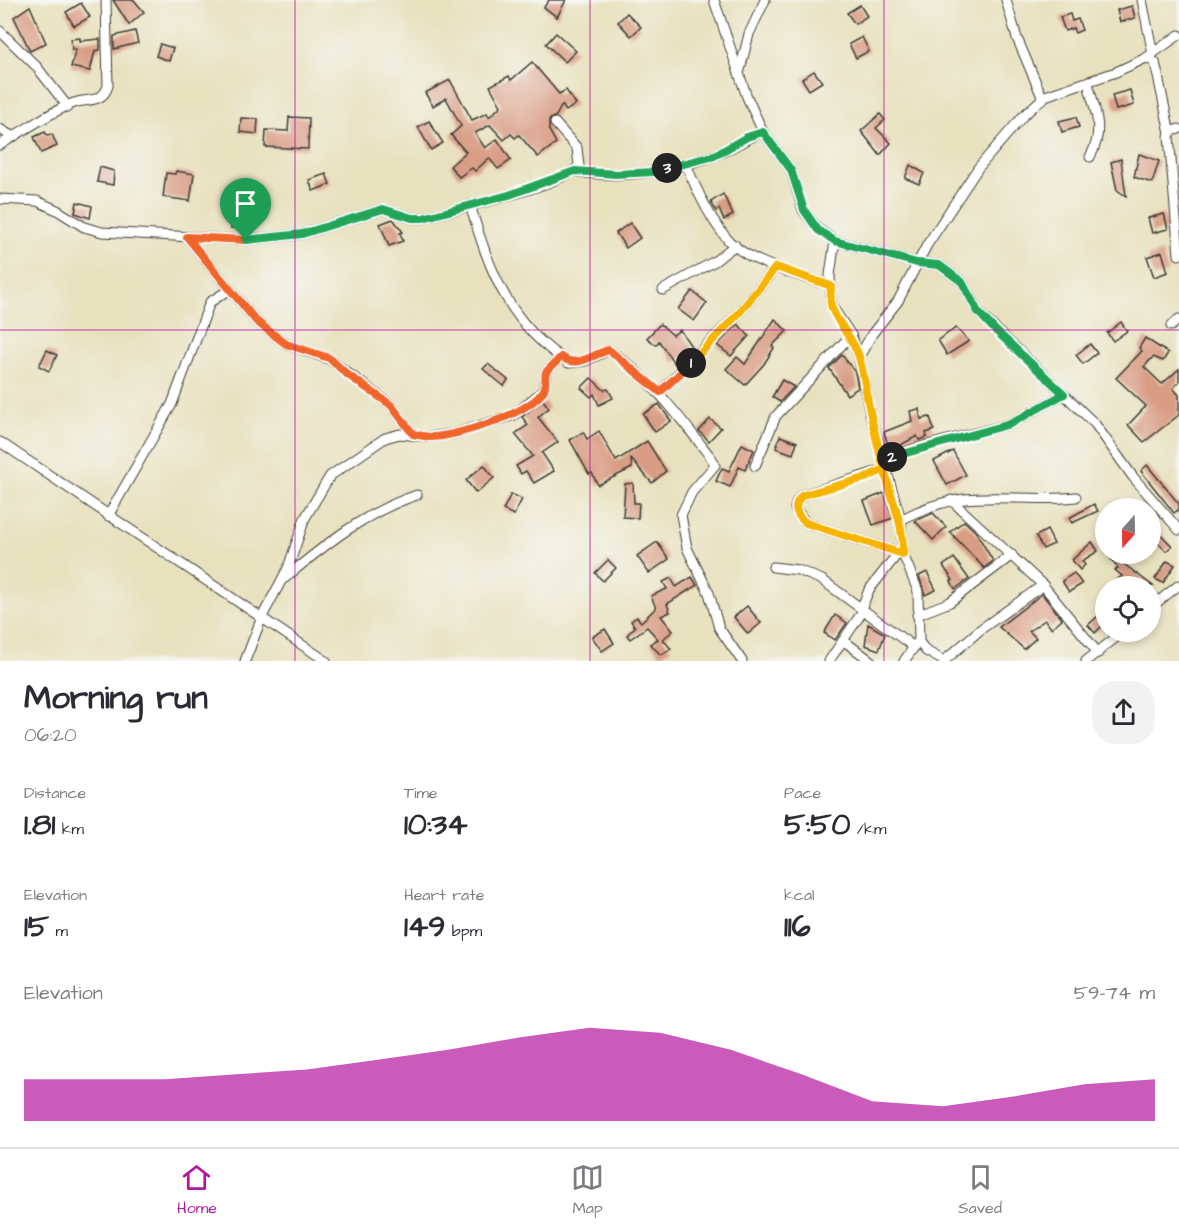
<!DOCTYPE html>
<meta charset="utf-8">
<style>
:root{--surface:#fff;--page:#f2f2f3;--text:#2b2b33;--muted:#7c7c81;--line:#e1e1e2;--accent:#b5179e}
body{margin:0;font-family:"Architects Daughter",sans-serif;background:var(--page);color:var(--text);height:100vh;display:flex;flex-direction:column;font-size:22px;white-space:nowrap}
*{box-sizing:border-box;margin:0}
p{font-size:20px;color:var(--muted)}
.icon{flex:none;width:33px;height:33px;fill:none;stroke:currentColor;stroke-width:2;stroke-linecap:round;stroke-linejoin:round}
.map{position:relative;height:661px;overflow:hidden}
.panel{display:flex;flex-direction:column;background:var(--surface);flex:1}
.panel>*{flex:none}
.needle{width:39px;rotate:200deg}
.controls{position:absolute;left:1095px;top:498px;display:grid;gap:12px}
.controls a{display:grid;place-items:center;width:66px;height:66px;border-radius:50%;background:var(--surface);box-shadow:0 3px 9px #0003;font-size:30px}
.pin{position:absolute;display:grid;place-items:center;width:51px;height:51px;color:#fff;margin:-62px -26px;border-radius:50% 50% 50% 0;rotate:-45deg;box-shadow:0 0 6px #0007}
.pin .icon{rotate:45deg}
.km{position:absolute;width:30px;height:30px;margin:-15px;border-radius:50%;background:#222;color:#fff;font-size:16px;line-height:30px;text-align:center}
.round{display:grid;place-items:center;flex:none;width:63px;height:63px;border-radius:24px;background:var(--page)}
.overview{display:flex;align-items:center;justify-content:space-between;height:102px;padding:0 24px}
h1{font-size:33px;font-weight:800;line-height:45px}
.metrics{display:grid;grid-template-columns:repeat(3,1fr);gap:9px;height:102px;padding:6px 24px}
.metrics div{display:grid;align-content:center}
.metrics b{font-size:30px;font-weight:800}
.metrics small{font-size:16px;font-weight:400}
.metrics p{font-size:16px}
.chart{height:168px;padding:12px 24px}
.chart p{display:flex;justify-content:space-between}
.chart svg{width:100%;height:108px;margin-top:6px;fill:var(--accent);opacity:.7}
.dock{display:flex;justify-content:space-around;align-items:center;height:84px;border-top:2px solid var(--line);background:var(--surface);font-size:16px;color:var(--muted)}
.dock a{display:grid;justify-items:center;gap:3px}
.dock .on{color:var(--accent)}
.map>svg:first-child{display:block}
.building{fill:#d99c84}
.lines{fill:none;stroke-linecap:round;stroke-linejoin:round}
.street-casing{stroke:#3b3a34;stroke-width:11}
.street{stroke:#fff;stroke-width:9}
.split-1-casing{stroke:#fff;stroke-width:12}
.split-2-casing{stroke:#fff;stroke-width:12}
.split-3-casing{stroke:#fff;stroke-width:12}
.split-4-casing{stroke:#fff;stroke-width:12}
.split-1{stroke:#f0652b;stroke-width:8}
.split-2{stroke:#f5b400;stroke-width:8}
.split-3{stroke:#22a559;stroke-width:8}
.split-4{stroke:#22a559;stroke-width:8}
.grid{fill:none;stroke:#b5179e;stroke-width:1.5;stroke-opacity:0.55}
</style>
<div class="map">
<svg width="1179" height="661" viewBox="0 0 1179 661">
<rect width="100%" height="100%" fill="#f6f6f2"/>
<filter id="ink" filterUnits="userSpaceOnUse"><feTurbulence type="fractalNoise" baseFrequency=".0167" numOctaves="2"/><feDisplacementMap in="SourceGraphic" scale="12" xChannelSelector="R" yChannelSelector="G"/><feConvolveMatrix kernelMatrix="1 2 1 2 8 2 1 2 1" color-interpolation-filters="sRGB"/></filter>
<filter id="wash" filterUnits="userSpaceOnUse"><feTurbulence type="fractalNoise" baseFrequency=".008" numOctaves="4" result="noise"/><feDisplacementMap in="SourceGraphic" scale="24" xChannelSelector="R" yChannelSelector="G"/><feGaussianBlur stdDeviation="1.35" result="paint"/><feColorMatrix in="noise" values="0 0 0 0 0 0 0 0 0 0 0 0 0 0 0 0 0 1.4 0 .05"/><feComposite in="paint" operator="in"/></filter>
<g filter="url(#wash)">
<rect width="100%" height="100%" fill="#e8e1be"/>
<g id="blocks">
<g class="building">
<polygon points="113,0 134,0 144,12 129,25"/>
<polygon points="549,0 566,0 557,17 544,7"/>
<polygon points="81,3 90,17 74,26 66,12"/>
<polygon points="860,5 867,16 855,24 847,13"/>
<polygon points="30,6 46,43 30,51 14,17"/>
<polygon points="1132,6 1135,18 1120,22 1117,10"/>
<polygon points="627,13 641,27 631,36 618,22"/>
<polygon points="1070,14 1072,21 1078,19 1082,30 1075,33 1073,28 1065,31 1060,17"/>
<polygon points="135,31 138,43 114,49 114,36"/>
<polygon points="556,33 576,51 565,62 546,44"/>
<polygon points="862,37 869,51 856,58 849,44"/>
<polygon points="80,38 80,41 100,39 100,50 95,51 90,71 71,67 76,49 72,50 71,39"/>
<polygon points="160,44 173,48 169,61 156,56"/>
<polygon points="532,62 559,94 566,90 576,104 566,111 562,105 556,116 549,120 549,130 556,143 538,157 519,135 515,138 511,134 504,140 490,125 475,133 485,148 497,139 511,160 498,169 489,158 475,171 472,168 459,177 450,166 466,152 451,135 461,126 446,98 433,106 425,93 450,80 472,120 487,113 489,117 501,106 490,86 509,76 511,80"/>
<polygon points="814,71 822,82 809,90 802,79"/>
<polygon points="1130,90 1134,105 1116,110 1112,95"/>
<polygon points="880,114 885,120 876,128 891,143 880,155 861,131"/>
<polygon points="289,117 309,118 308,149 265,147 266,130 288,131"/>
<polygon points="1076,117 1079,127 1062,132 1059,121"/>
<polygon points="241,118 258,119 257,134 240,132"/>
<polygon points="429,121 443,143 431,150 418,127"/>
<polygon points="45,132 47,135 52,134 57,146 41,153 34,137"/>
<polygon points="1139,154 1159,161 1152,183 1134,177"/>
<polygon points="1121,159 1126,196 1117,190 1111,162"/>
<polygon points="910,165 924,173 919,184 905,178"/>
<polygon points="100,167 114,171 113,185 97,182"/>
<polygon points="176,171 194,174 190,201 163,197 166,173 175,174"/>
<polygon points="326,174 330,184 313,191 309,180"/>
<polygon points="723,194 733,215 724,220 719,209 716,211 711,202"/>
<polygon points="77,202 92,206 90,218 75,213"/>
<polygon points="243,206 246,225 231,228 227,210"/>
<polygon points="1164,214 1168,229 1152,233 1148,218"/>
<polygon points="393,219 403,232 400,233 403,241 389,246 380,224"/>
<polygon points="630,223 640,238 626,248 616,233"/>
<polygon points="1162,252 1168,272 1154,277 1147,257"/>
<polygon points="692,291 707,303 694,321 678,309"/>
<polygon points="775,319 787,331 772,346 774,348 764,364 745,385 726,369 737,357 745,364"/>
<polygon points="1121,322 1127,331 1113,341 1107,333"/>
<polygon points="660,324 673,335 680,330 693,349 674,363 659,341 656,345 647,338"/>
<polygon points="738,324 749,336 731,356 717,345"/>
<polygon points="956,328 969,341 947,355 938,340"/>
<polygon points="1145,338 1168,353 1163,361 1153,357 1144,367 1162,384 1179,369 1179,382 1173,388 1179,395 1179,415 1144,442 1128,425 1146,406 1116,378 1142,351 1139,348"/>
<polygon points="1090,344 1097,353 1083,364 1076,355"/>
<polygon points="47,350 57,355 49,371 39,366"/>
<polygon points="842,355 855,372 858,388 847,395 829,368"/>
<polygon points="488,364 508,380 504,386 483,369"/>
<polygon points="591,378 604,390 608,389 613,398 599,405 594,394 591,397 581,388"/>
<polygon points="782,380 794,387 780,402 772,397"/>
<polygon points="543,400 549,408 538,417 558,442 542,453 554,471 534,483 526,471 521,474 516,466 533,456 515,434 528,425 522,417"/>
<polygon points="659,404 671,421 655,432 643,414"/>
<polygon points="919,409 921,419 930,417 934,430 926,433 927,437 919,440 917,436 890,451 884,432 912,421 910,411"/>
<polygon points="710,419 721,428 709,441 699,431"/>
<polygon points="599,431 616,461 647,441 666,471 652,483 631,459 632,468 598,485 592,473 589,474 570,440 583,432 587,439"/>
<polygon points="780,436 797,442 793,454 776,448"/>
<polygon points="742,444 754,450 745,470 739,467 730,487 716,481 722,468 729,471"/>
<polygon points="953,451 966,475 947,485 934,461"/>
<polygon points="484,465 494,478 476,493 466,480"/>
<polygon points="1147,465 1179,504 1179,509 1174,513 1141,471"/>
<polygon points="633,483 634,503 639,503 638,518 623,517 625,484"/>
<polygon points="884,493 893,518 873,525 864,501"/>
<polygon points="511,494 522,499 514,515 503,510"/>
<polygon points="1094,504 1098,511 1072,523 1069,518"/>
<polygon points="933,513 946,527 933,540 915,521"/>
<polygon points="964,521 976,532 993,561 984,568 950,532"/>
<polygon points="1150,523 1172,546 1166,551 1150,535"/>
<polygon points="1047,530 1054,544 1043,549 1036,536"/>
<polygon points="657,542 669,559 649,573 637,556"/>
<polygon points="1092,542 1098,551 1082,561 1085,565 1080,570 1072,560"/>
<polygon points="1107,554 1129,554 1120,561 1153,586 1108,586 1122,576 1115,570 1118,568"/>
<polygon points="954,558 969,579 955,589 951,581 953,580 943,566"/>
<polygon points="608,560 616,568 603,581 595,573"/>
<polygon points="1167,561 1175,565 1163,583 1155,579"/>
<polygon points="927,572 936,590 925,595 919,576"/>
<polygon points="1074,573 1082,584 1069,592 1062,581"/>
<polygon points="692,577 697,585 667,604 670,612 661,616 673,631 663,639 671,649 661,655 650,644 658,639 647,627 630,639 627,635 635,627 631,621 637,617 641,622 656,608 651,596 667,589 663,582 671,578 676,587"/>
<polygon points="1042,594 1062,619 1051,628 1045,620 1029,631 1036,638 1024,649 999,627"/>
<polygon points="747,606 761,623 748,634 734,617"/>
<polygon points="1106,609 1106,622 1095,633 1088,625"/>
<polygon points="835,615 847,623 835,640 824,633"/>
<polygon points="868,624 885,634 879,650 865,645"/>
<polygon points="605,629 614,643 602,651 592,637"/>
</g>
</g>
</g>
<g filter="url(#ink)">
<use href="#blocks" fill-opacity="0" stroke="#3b3a34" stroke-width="1.5"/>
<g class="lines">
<defs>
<g id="street">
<polyline points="714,0 747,97 763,132 791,170 803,210 818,229 835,241 917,263 939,265 962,282 978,312 1095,424 1133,477 1179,530"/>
<polyline points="1006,0 1017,38 1043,99"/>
<polyline points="1142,0 1153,54"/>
<polyline points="0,31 36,66 68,107"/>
<polyline points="1146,58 1155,62 1170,133"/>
<polyline points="740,70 749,34 765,0"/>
<path d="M1088,83C1095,111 1105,130 1090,157"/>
<polyline points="0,129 13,137"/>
<polyline points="1179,129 1172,131 1169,136 1179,255"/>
<path d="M0,145C23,131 48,113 74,103C88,98 102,104 108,86L106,0"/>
<path d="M686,164C696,189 711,221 729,241C751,264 802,276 831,286"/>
<path d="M575,171C620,180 670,171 713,156C731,150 745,138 763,132"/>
<path d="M0,199L37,201L57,210L84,227L102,232L246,240L302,234L383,209L412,218H423C452,210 562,186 579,166L577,148L555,123"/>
<path d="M470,205C490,271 508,324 569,363L585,361L609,350C652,379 681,419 712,459L715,465L692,492L681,515L687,548L709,593L719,628L742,661"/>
<polyline points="187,237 256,321 286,344 329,359 391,405 413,434"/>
<polyline points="835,241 830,275 831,305 851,335 859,357 870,415 901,520 903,554 918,591 919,642 926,651 944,661"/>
<polyline points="663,290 715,261 735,245"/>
<polyline points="1171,326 1179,319"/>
<polyline points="859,357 872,334 898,301 927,245 978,168 1023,116 1045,96 1116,72 1146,58 1179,35"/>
<polyline points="660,392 739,313 776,267"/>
<polyline points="0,442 326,661"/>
<polyline points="883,461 916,448 1010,424 1064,394"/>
<polyline points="755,466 776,416 851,335"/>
<polyline points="885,469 803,495 797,501 795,508 806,523 903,554"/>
<polyline points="951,500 1043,585 1098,653"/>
<polyline points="108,516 172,404 210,302 229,290"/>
<path d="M901,520C964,484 1011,504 1076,497"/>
<polyline points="773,567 798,570 822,580 914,647"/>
<path d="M285,578C326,544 365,512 417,495"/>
<polyline points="1150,608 1179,585"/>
<polyline points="861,609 869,590 899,552"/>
<polyline points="917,615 950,602 1012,555"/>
<polyline points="844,641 871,661"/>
<polyline points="245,661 262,617 288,568 305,518 330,476 385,438 400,434 430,437 453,434 514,415 544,390 546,372 561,357"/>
<polyline points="829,661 863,611"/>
<polyline points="904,661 917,643"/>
<polyline points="944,661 981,629 1043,585"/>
<polyline points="1086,661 1123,632"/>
</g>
</defs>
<use href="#street" class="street-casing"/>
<use href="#street" class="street"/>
</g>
</g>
<g class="lines" filter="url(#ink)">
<defs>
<path id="split-1" d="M246,240L187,237L256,321L286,344L329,358L348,375L391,405L413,434C419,435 426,437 432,437C458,436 530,414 544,390C547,384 544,378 546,372L561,357C579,369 592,354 609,350L660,392L691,363"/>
<path id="split-2" d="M691,363L739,313L776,267L831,286C831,292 830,299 831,305C834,320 854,339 859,357C865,376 866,397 871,416C876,440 883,464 889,487C896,511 904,529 903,554L806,523C795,514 792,505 803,495L865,478L885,469L883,461L892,457"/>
<polyline id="split-3" points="667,168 714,156 747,137 763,132 791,170 804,210 818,230 835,241 917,263 939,265 962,282 978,312 994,329 1064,394 1010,424 892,457"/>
<polyline id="split-4" points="246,240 302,234 383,209 412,218 423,218 509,195 575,171 616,174 654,172 667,168"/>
</defs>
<use href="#split-1" class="split-1-casing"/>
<use href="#split-2" class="split-2-casing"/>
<use href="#split-3" class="split-3-casing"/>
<use href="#split-4" class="split-4-casing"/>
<use href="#split-1" class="split-1"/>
<use href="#split-2" class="split-2"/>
<use href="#split-3" class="split-3"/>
<use href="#split-4" class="split-4"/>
</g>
<path class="grid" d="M295,0V661M590,0V661M884,0V661M0,330H1179"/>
</svg>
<div class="controls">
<a><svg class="needle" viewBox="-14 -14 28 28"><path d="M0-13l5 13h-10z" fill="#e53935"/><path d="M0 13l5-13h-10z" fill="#7c7c81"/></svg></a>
<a><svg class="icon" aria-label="locate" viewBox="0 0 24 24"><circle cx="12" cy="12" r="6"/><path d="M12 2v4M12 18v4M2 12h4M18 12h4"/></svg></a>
</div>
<div class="pin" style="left:246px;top:240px;background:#1e9e55"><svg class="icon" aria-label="arrive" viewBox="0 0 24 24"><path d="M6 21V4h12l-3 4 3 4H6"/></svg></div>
<b class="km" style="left:691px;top:363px">1</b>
<b class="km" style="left:892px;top:457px">2</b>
<b class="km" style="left:667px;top:168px">3</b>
</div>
<section class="panel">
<div class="overview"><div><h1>Morning run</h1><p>06:20</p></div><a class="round"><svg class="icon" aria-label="share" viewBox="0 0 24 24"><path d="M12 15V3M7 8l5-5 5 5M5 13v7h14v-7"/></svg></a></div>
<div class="metrics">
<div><p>Distance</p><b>1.81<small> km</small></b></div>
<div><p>Time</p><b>10:34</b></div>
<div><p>Pace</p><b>5:50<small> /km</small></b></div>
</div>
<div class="metrics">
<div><p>Elevation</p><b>15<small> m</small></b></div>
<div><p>Heart rate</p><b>149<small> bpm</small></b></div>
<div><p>kcal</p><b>116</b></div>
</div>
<div class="chart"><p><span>Elevation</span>59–74 m</p>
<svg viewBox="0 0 160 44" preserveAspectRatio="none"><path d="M0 44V27L10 27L20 27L30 25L40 23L50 19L60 15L70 10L80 6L90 8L100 15L110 25L120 36L130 38L140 34L150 29L160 27V44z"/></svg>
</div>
</section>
<nav class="dock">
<a class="on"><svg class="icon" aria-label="home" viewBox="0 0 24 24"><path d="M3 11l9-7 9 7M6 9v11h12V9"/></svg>Home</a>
<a><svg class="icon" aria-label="map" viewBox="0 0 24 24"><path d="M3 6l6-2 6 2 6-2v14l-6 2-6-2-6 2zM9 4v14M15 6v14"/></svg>Map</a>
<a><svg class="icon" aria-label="saved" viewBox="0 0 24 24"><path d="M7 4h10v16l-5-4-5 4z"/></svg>Saved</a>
</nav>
